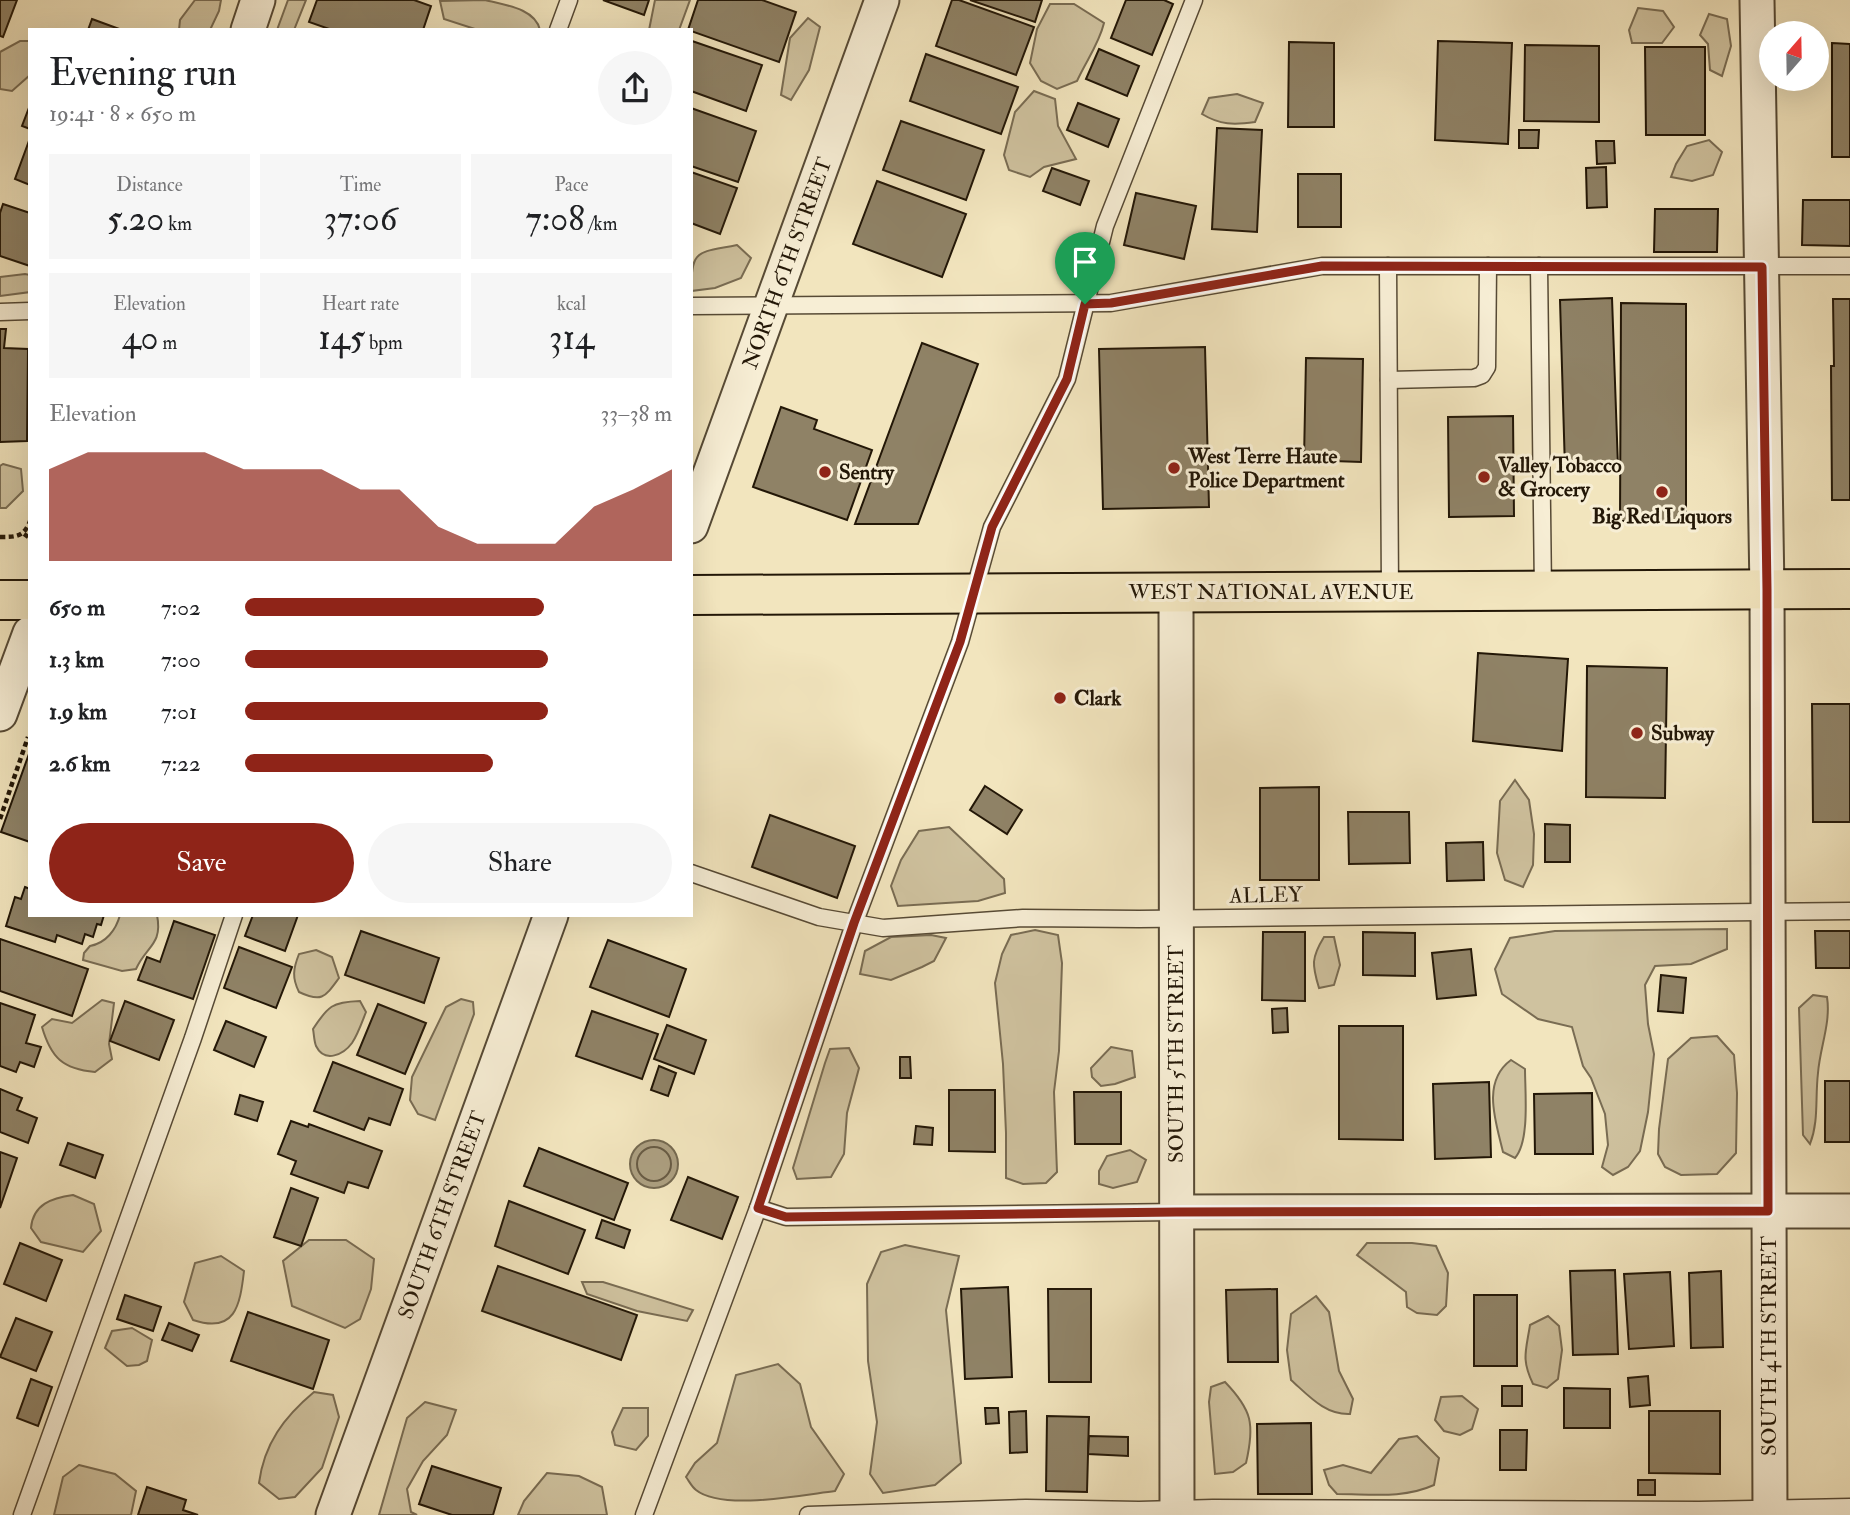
<!DOCTYPE html>
<meta charset="utf-8">
<style>
:root{--surface:#fff;--page:#f6f6f6;--text:#202124;--muted:#757577;--accent:#8f2418}
body{margin:0;font-family:"IM FELL Double Pica",serif;background:var(--page);color:var(--text);height:100vh;display:flex;flex-direction:column;font-size:26px;white-space:nowrap}
*{box-sizing:border-box;margin:0}
p{font-size:23px;color:var(--muted)}
.icon{flex:none;width:38px;height:38px;fill:none;stroke:currentColor;stroke-width:2;stroke-linecap:round;stroke-linejoin:round}
.map{position:relative;flex:1;overflow:hidden}
.panel{position:absolute;left:28px;top:28px;width:665px;height:889px;display:flex;flex-direction:column;background:var(--surface);border-radius:0px;box-shadow:0 7px 28px #0002}
.panel>*{flex:none}
.needle{width:46px;rotate:20deg}
.controls{position:absolute;left:1759px;top:21px;display:grid;gap:14px}
.controls a{display:grid;place-items:center;width:70px;height:70px;border-radius:50%;background:var(--surface);box-shadow:0 7px 28px #0002;font-size:35px}
.pin{position:absolute;display:grid;place-items:center;width:60px;height:60px;color:#fff;margin:-72px -30px;border-radius:50% 50% 50% 0;rotate:-45deg;box-shadow:0 0 7px #0007}
.pin .icon{rotate:45deg}
.round{display:grid;place-items:center;flex:none;width:74px;height:74px;border-radius:37px;background:var(--page)}
.summary{display:flex;align-items:center;justify-content:space-between;height:119px;padding:0 21px}
h1{font-size:38px;font-weight:600;line-height:52px}
.figures{display:grid;grid-template-columns:repeat(3,1fr);gap:10px;height:119px;padding:7px 21px}
.figures div{display:grid;align-content:center;border-radius:0px;background:var(--page);text-align:center}
.figures b{font-size:35px;font-weight:600}
.figures small{font-size:19px;font-weight:400}
.figures p{font-size:19px}
.chart{height:196px;padding:14px 21px}
.chart p{display:flex;justify-content:space-between}
.chart svg{width:100%;height:126px;margin-top:7px;fill:var(--accent);opacity:.7}
.cta{display:flex;gap:14px;margin-top:auto;padding:14px 21px}
.cta a{flex:1;height:80px;border-radius:42px;background:var(--accent);color:#fff;font-size:28px;font-weight:600;line-height:80px;text-align:center}
.cta a+a{background:var(--page);color:var(--text)}
ul{padding:0 21px;list-style:none;font-size:23px}
li{display:grid;grid-template-columns:112px 84px 1fr;align-items:center;height:52px}
li i{height:18px;border-radius:9px;background:var(--accent)}
.map>svg:first-child{display:block}
.green{fill:#cfc29f;stroke:#796c53;stroke-width:2}
.water{fill:#ac9f80;stroke:#756950;stroke-width:2}
.lines{fill:none;stroke-linecap:round;stroke-linejoin:round}
.shore{stroke:#685b44;stroke-width:2}
.building{fill:#8f8266;stroke:#231707;stroke-width:2}
.service-casing{stroke:#574a35;stroke-width:19}
.minor-casing{stroke:#574a35;stroke-width:37}
.primary-casing{stroke:#231707;stroke-width:42}
.path{stroke:#231707;stroke-width:4.5;stroke-dasharray:5 3.5;stroke-linecap:butt}
.service{stroke:#f7eed5;stroke-width:16}
.minor{stroke:#f7eed5;stroke-width:33}
.primary{stroke:#f2e5be;stroke-width:38}
.route-casing{stroke:#fff;stroke-width:14}
.route{stroke:#8f2418;stroke-width:9}
.poi-dot{fill:#8f2418;stroke:#f7eed5;stroke-width:2.5}
.labels{text-anchor:middle;stroke-width:6;stroke-linejoin:round;paint-order:stroke}
.street-label{font-size:21px;fill:#231707;stroke:#f7eed5}
.poi-label{font-size:21px;font-weight:bold;fill:#231707;stroke:#f7eed5;text-anchor:start}
</style>
<div class="map">
<svg width="1850" height="1515" viewBox="0 0 1850 1515">
<rect width="100%" height="100%" fill="#f2e5be"/>
<filter id="stains"><feTurbulence type="fractalNoise" baseFrequency=".00286" numOctaves="4"/><feColorMatrix values="0 0 0 0 .2 0 0 0 0 .09 0 0 0 0 .02 0 0 0 .5 -.17"/></filter>
<radialGradient id="worn" r=".72"><stop offset=".6" stop-color="#630" stop-opacity="0"/><stop offset="1" stop-color="#630" stop-opacity=".3"/></radialGradient>
<g class="green">
<polygon points="195,0 221,0 219,11 210,30 179,30 180,20"/>
<polygon points="288,0 306,0 294,30 277,30"/>
<path d="M485,0C504,5 535,8 540,30H478L444,19L440,1Z"/>
<polygon points="655,0 690,0 679,30 649,30"/>
<path d="M1050,4H1074L1104,23C1099,44 1086,61 1077,81L1057,89L1041,81L1030,63L1037,29Z"/>
<polygon points="1638,8 1663,11 1674,27 1662,43 1632,43 1629,30"/>
<polygon points="1709,14 1727,19 1731,46 1722,76 1710,70 1708,44 1700,35"/>
<polygon points="808,18 820,27 809,70 791,100 781,95 790,38"/>
<polygon points="20,41 30,41 30,75 12,91 0,89 0,52"/>
<polygon points="1034,91 1055,99 1058,126 1076,159 1044,167 1030,177 1009,170 1004,155 1015,112"/>
<path d="M1237,94L1263,103L1255,122C1234,125 1220,125 1202,114L1209,98Z"/>
<polygon points="1709,140 1722,152 1713,175 1692,181 1671,177 1676,164 1687,146"/>
<path d="M737,245L751,258L741,278L715,288L691,291C691,248 698,253 737,245Z"/>
<polygon points="25,274 30,275 30,292 0,296 0,277"/>
<polygon points="3,464 21,469 23,491 6,508 0,508 0,466"/>
<polygon points="1515,780 1529,800 1534,834 1533,865 1523,887 1505,880 1497,853 1500,801"/>
<polygon points="949,827 1004,879 1005,893 978,901 898,906 891,886 901,860 919,831"/>
<path d="M120,915H157C163,945 146,946 136,969L122,971L83,960L84,953L90,946C106,943 116,930 120,915Z"/>
<polygon points="1727,929 1727,949 1691,964 1655,966 1645,985 1648,1024 1654,1054 1648,1112 1640,1151 1628,1167 1613,1175 1602,1167 1608,1145 1605,1114 1591,1078 1583,1066 1572,1027 1538,1019 1502,994 1495,969 1510,938 1555,931"/>
<polygon points="1035,930 1058,935 1062,963 1059,1051 1054,1092 1057,1172 1046,1183 1023,1184 1006,1178 1006,1133 1003,1064 995,983 1002,954 1011,935"/>
<polygon points="931,935 946,938 934,961 922,967 891,980 860,974 865,951 891,937"/>
<path d="M1324,937H1334L1340,965L1334,985L1319,988C1312,965 1311,958 1324,937Z"/>
<path d="M316,950L332,957L339,978C325,997 322,1003 299,992C292,978 293,969 299,954Z"/>
<path d="M1813,995L1827,997C1831,1023 1820,1047 1818,1073C1815,1098 1819,1121 1810,1144L1803,1135L1799,1008Z"/>
<polygon points="461,999 473,1002 474,1014 435,1120 418,1114 410,1100 412,1077 446,1007"/>
<path d="M102,1000L114,1003L109,1044L112,1059L95,1072C63,1069 51,1058 42,1027L52,1019L72,1023Z"/>
<path d="M360,1001L366,1012C362,1022 358,1034 352,1043C344,1054 325,1064 316,1046C314,1041 314,1034 313,1029C328,1006 332,1002 360,1001Z"/>
<polygon points="1717,1036 1734,1055 1737,1093 1736,1153 1717,1174 1681,1175 1665,1167 1658,1154 1659,1129 1668,1059 1691,1038"/>
<polygon points="1111,1047 1132,1051 1135,1077 1115,1084 1101,1086 1092,1077 1091,1068"/>
<polygon points="849,1048 859,1068 847,1113 844,1154 831,1177 797,1179 793,1168 825,1063 830,1049"/>
<path d="M1511,1060L1525,1069C1525,1092 1530,1141 1515,1158L1503,1152C1496,1122 1481,1082 1511,1060Z"/>
<polygon points="1130,1150 1146,1160 1137,1182 1113,1188 1099,1184 1099,1171 1107,1156"/>
<path d="M73,1195L94,1204L101,1231L83,1252L41,1242L31,1228C33,1204 52,1198 73,1195Z"/>
<polygon points="309,1240 346,1240 374,1259 371,1289 360,1319 345,1328 292,1306 283,1261"/>
<polygon points="1367,1243 1412,1243 1436,1246 1448,1273 1446,1306 1437,1315 1417,1313 1407,1307 1406,1292 1357,1255"/>
<polygon points="905,1245 959,1256 946,1310 961,1463 935,1485 883,1493 870,1474 877,1422 868,1361 867,1284 881,1252"/>
<path d="M221,1256L244,1271C240,1306 235,1334 193,1320L184,1302L195,1263Z"/>
<polygon points="582,1282 603,1282 693,1310 687,1321 637,1311 587,1294"/>
<path d="M1316,1296L1329,1312L1339,1371L1353,1399L1350,1414C1325,1415 1309,1396 1291,1380L1287,1350L1291,1314Z"/>
<path d="M1548,1316L1559,1326L1562,1350L1558,1379L1547,1388L1533,1384C1521,1359 1526,1351 1530,1325Z"/>
<polygon points="132,1328 152,1340 147,1361 139,1365 127,1366 105,1348 112,1331"/>
<path d="M778,1364L800,1384L811,1427L844,1474L835,1491C802,1495 722,1511 696,1490C692,1487 689,1481 686,1477L695,1463L717,1443L736,1375Z"/>
<path d="M1225,1382C1252,1410 1255,1424 1246,1463L1233,1472L1215,1474L1209,1402L1211,1387Z"/>
<path d="M314,1392L333,1395L339,1417L322,1468L295,1497L279,1499L259,1483C264,1444 284,1417 314,1392Z"/>
<polygon points="1462,1396 1478,1409 1472,1429 1460,1435 1444,1431 1435,1420 1441,1397"/>
<polygon points="425,1402 456,1410 447,1435 423,1461 407,1489 411,1512 417,1515 379,1515 407,1418"/>
<polygon points="623,1408 648,1408 648,1436 636,1450 615,1445 612,1432"/>
<path d="M1417,1436L1439,1458L1434,1485C1403,1499 1371,1494 1337,1494L1329,1485L1324,1470L1343,1465L1371,1473L1399,1439Z"/>
<polygon points="79,1465 115,1474 136,1491 131,1515 54,1515 63,1477"/>
<polygon points="547,1473 579,1476 602,1487 607,1515 518,1515 524,1501"/>
</g>
<circle class="water" cx="654" cy="1164" r="24"/>
<g class="lines">
<circle class="shore" cx="654" cy="1164" r="17"/>
</g>
<g class="building">
<polygon points="0,0 17,0 3,37 0,36"/>
<polygon points="317,0 414,0 431,6 423,30 332,30 309,22"/>
<polygon points="603,0 649,0 644,15"/>
<polygon points="698,0 762,0 796,12 779,62 688,30"/>
<polygon points="952,0 959,0 1034,27 1016,75 936,46"/>
<polygon points="970,0 1042,0 1035,22"/>
<polygon points="1126,0 1164,0 1173,4 1152,55 1111,38"/>
<polygon points="92,19 122,30 88,30"/>
<polygon points="692,41 762,65 746,111 691,91"/>
<polygon points="1438,41 1512,43 1508,144 1435,140"/>
<polygon points="1289,42 1334,43 1334,127 1288,127"/>
<polygon points="1832,43 1850,44 1850,157 1832,157"/>
<polygon points="1525,45 1599,46 1599,122 1524,121"/>
<polygon points="1645,47 1705,47 1705,135 1646,135"/>
<polygon points="1099,49 1139,66 1127,96 1086,79"/>
<polygon points="926,54 1018,87 1001,134 910,101"/>
<polygon points="1078,103 1119,119 1108,147 1067,130"/>
<polygon points="30,105 30,129 22,126"/>
<polygon points="691,108 756,131 738,182 691,166"/>
<polygon points="901,121 984,150 966,200 883,170"/>
<polygon points="1217,128 1262,130 1257,232 1212,229"/>
<polygon points="1519,130 1539,130 1538,148 1519,148"/>
<polygon points="30,138 30,185 15,179"/>
<polygon points="1596,141 1614,141 1615,163 1597,164"/>
<polygon points="1606,167 1607,207 1587,208 1586,168"/>
<polygon points="1052,168 1089,181 1080,205 1043,191"/>
<polygon points="691,172 737,188 720,234 691,223"/>
<rect x="1298" y="174" width="43" height="53"/>
<polygon points="877,181 966,214 942,277 853,244"/>
<polygon points="1136,193 1196,206 1184,259 1124,245"/>
<polygon points="1803,200 1850,200 1850,246 1802,245"/>
<polygon points="3,204 30,213 30,266 0,256 0,213"/>
<polygon points="1655,209 1718,209 1717,252 1654,252"/>
<polygon points="1612,298 1618,467 1565,469 1560,300"/>
<polygon points="1833,299 1850,299 1850,500 1832,500 1831,366 1834,366"/>
<polygon points="1621,303 1686,304 1686,521 1620,521"/>
<polygon points="0,329 6,329 4,348 28,349 27,441 0,442"/>
<polygon points="922,343 978,364 918,524 855,524"/>
<polygon points="1205,347 1209,507 1103,509 1099,349"/>
<polygon points="1306,358 1363,359 1361,462 1304,460"/>
<polygon points="781,407 817,420 814,429 872,450 847,520 753,487"/>
<polygon points="1513,416 1514,516 1449,517 1448,417"/>
<polygon points="1478,653 1568,659 1562,751 1473,741"/>
<polygon points="1587,666 1667,668 1665,798 1586,797"/>
<polygon points="1812,704 1850,704 1850,822 1813,822"/>
<polygon points="30,751 30,842 1,832"/>
<polygon points="985,786 1022,810 1007,834 970,810"/>
<polygon points="1319,787 1319,880 1260,880 1260,788"/>
<polygon points="1348,812 1409,812 1410,863 1349,864"/>
<polygon points="770,815 855,846 837,898 752,867"/>
<polygon points="1545,824 1570,825 1570,862 1545,862"/>
<polygon points="1483,842 1484,880 1447,881 1446,843"/>
<polygon points="25,887 30,889 30,915 104,915 101,925 97,924 93,937 85,934 82,944 57,935 55,942 6,926 15,897 21,899"/>
<polygon points="253,915 298,915 285,951 245,936"/>
<polygon points="174,921 215,935 193,999 138,980 147,957 160,962"/>
<polygon points="361,931 439,958 424,1003 345,975"/>
<polygon points="1815,931 1850,931 1850,968 1816,968"/>
<polygon points="1263,932 1305,932 1305,1001 1262,1000"/>
<polygon points="1363,932 1415,933 1415,976 1363,975"/>
<polygon points="0,939 88,969 72,1016 0,991"/>
<polygon points="608,940 686,969 669,1017 590,987"/>
<polygon points="239,947 292,967 276,1008 224,988"/>
<polygon points="1471,949 1476,995 1437,999 1432,953"/>
<polygon points="1661,975 1686,978 1683,1013 1658,1011"/>
<polygon points="125,1001 174,1020 159,1060 110,1041"/>
<polygon points="0,1003 35,1015 26,1043 41,1047 34,1067 20,1062 16,1072 0,1066"/>
<polygon points="378,1004 426,1023 405,1074 357,1055"/>
<polygon points="1287,1008 1288,1032 1273,1033 1272,1009"/>
<polygon points="592,1011 658,1034 642,1079 576,1056"/>
<polygon points="226,1021 266,1037 254,1067 214,1050"/>
<polygon points="667,1025 706,1040 694,1074 654,1059"/>
<polygon points="1339,1026 1403,1026 1403,1140 1339,1139"/>
<polygon points="900,1057 910,1057 911,1078 900,1078"/>
<polygon points="333,1062 403,1089 390,1125 369,1118 364,1130 314,1111"/>
<polygon points="659,1066 676,1073 668,1096 651,1090"/>
<rect x="1825" y="1081" width="25" height="61"/>
<polygon points="1489,1082 1491,1157 1435,1159 1433,1084"/>
<polygon points="0,1089 22,1098 17,1110 37,1118 28,1143 0,1132"/>
<polygon points="949,1090 995,1090 995,1152 949,1151"/>
<polygon points="1074,1092 1121,1092 1121,1144 1075,1144"/>
<polygon points="1592,1093 1593,1154 1535,1154 1534,1094"/>
<polygon points="240,1095 263,1102 257,1121 235,1114"/>
<polygon points="291,1121 308,1127 309,1124 382,1151 368,1188 348,1182 344,1193 291,1174 296,1161 278,1154"/>
<polygon points="916,1126 933,1128 932,1145 914,1144"/>
<polygon points="68,1143 103,1155 95,1178 60,1165"/>
<polygon points="539,1148 628,1183 614,1220 524,1186"/>
<polygon points="0,1152 17,1158 0,1208"/>
<polygon points="688,1177 738,1197 722,1239 671,1220"/>
<polygon points="291,1188 318,1198 301,1246 274,1237"/>
<polygon points="509,1201 585,1230 568,1274 495,1246"/>
<polygon points="602,1220 630,1230 624,1248 596,1238"/>
<polygon points="20,1243 62,1260 46,1301 4,1284"/>
<polygon points="498,1266 637,1315 621,1360 482,1311"/>
<polygon points="1615,1270 1618,1354 1573,1355 1570,1271"/>
<polygon points="1721,1271 1723,1347 1691,1348 1689,1273"/>
<polygon points="1670,1272 1674,1346 1629,1349 1624,1274"/>
<polygon points="1008,1287 1012,1377 965,1379 961,1289"/>
<polygon points="1048,1289 1091,1289 1091,1382 1049,1382"/>
<polygon points="1277,1289 1278,1362 1228,1362 1226,1290"/>
<polygon points="125,1295 161,1307 153,1331 117,1319"/>
<rect x="1474" y="1295" width="43" height="71"/>
<polygon points="248,1312 329,1340 313,1389 231,1361"/>
<polygon points="16,1318 52,1332 36,1371 0,1357"/>
<polygon points="169,1323 199,1335 192,1351 162,1340"/>
<polygon points="1648,1376 1650,1405 1630,1407 1628,1378"/>
<polygon points="31,1379 52,1387 38,1426 17,1418"/>
<rect x="1502" y="1386" width="20" height="20"/>
<polygon points="1564,1388 1610,1389 1610,1428 1564,1428"/>
<polygon points="985,1408 998,1408 999,1423 986,1424"/>
<polygon points="1026,1411 1027,1452 1010,1453 1009,1412"/>
<polygon points="1649,1411 1720,1411 1720,1474 1649,1473"/>
<polygon points="1047,1416 1089,1417 1087,1492 1046,1491"/>
<polygon points="1311,1423 1312,1494 1258,1494 1257,1424"/>
<polygon points="1500,1430 1527,1430 1526,1470 1500,1470"/>
<polygon points="1089,1436 1128,1437 1128,1456 1088,1454"/>
<polygon points="432,1466 501,1488 493,1515 452,1515 419,1504"/>
<rect x="1638" y="1480" width="17" height="15"/>
<polygon points="147,1487 186,1500 183,1510 198,1515 138,1515"/>
</g>
<g class="lines">
<defs>
<g id="service">
<polyline points="558,30 569,0"/>
<polyline points="1388,266 1390,592"/>
<polyline points="1539,266 1543,592"/>
<polyline points="691,306 1111,303 1322,266 1850,266"/>
<polyline points="0,312 30,311"/>
<polyline points="1389,380 1474,378 1482,375 1487,367 1488,266"/>
<polyline points="691,873 819,917 883,928 1023,918 1139,919 1850,911"/>
<polyline points="758,1208 786,1217 1176,1212"/>
<polyline points="22,1515 193,1038 234,915"/>
<polyline points="644,1515 758,1208 854,924 960,642 992,527 1067,379 1105,226 1194,0"/>
<polyline points="808,1515 1026,1508 1139,1510 1213,1508 1699,1510 1850,1507"/>
</g>
<g id="minor">
<polyline points="1757,0 1767,590 1770,1515"/>
<polyline points="248,30 258,0"/>
<polyline points="691,526 882,0"/>
<polyline points="1176,593 1177,1515"/>
<polyline points="0,714 30,633"/>
<polyline points="1176,1212 1850,1211"/>
<polyline points="333,1515 551,915"/>
</g>
<g id="primary">
<polyline points="691,595 1850,589"/>
<polyline points="0,600 30,600"/>
</g>
</defs>
<use href="#service" class="service-casing"/>
<use href="#minor" class="minor-casing"/>
<use href="#primary" class="primary-casing"/>
<g class="path">
<polyline points="24,534 30,538"/>
<path d="M0,537C16,537 24,537 30,521"/>
<polyline points="0,819 28,737"/>
</g>
<use href="#service" class="service"/>
<use href="#minor" class="minor"/>
<use href="#primary" class="primary"/>
</g>
<g class="lines">
<defs>
<polygon id="route" points="1322,266 1762,267 1767,590 1768,1211 1176,1212 786,1217 758,1208 854,923 960,642 992,527 1067,379 1085,304 1111,303"/>
</defs>
<use href="#route" class="route-casing"/>
<use href="#route" class="route"/>
</g>
<g class="poi-dot">
<circle cx="1174" cy="468" r="7"/>
<circle cx="825" cy="472" r="7"/>
<circle cx="1484" cy="477" r="7"/>
<circle cx="1662" cy="492" r="7"/>
<circle cx="1060" cy="698" r="7"/>
<circle cx="1637" cy="733" r="7"/>
</g>
<g class="labels">
<g class="street-label">
<text transform="translate(787 263) rotate(-70)" y="7">NORTH 6TH STREET</text>
<text x="1271" y="599">WEST NATIONAL AVENUE</text>
<text transform="translate(1266 895) rotate(-1)" y="7">ALLEY</text>
<text transform="translate(1176 1054) rotate(-90)" y="7">SOUTH 5TH STREET</text>
<text transform="translate(442 1215) rotate(-70)" y="7">SOUTH 6TH STREET</text>
<text transform="translate(1769 1346) rotate(-90)" y="7">SOUTH 4TH STREET</text>
</g>
<g class="poi-label">
<text x="1188" y="463">West Terre Haute<tspan x="1188" dy="24">Police Department</tspan></text>
<text x="1498" y="472">Valley Tobacco<tspan x="1498" dy="24">&amp; Grocery</tspan></text>
<text x="839" y="479">Sentry</text>
<text x="1662" y="523" text-anchor="middle">Big Red Liquors</text>
<text x="1074" y="705">Clark</text>
<text x="1651" y="740">Subway</text>
</g>
</g>
<rect width="100%" height="100%" filter="url(#stains)"/>
<rect width="100%" height="100%" fill="url(#worn)"/>
</svg>
<div class="controls">
<a><svg class="needle" viewBox="-14 -14 28 28"><path d="M0-13l5 13h-10z" fill="#e53935"/><path d="M0 13l5-13h-10z" fill="#757577"/></svg></a>
</div>
<div class="pin" style="left:1085px;top:304px;background:#1e9e55"><svg class="icon" aria-label="arrive" viewBox="0 0 24 24"><path d="M6 21V4h12l-3 4 3 4H6"/></svg></div>
<section class="panel">
<div class="summary"><div><h1>Evening run</h1><p>19:41 · 8 × 650 m</p></div><a class="round"><svg class="icon" aria-label="share" viewBox="0 0 24 24"><path d="M12 15V3M7 8l5-5 5 5M5 13v7h14v-7"/></svg></a></div>
<div class="figures">
<div><p>Distance</p><b>5.20<small> km</small></b></div>
<div><p>Time</p><b>37:06</b></div>
<div><p>Pace</p><b>7:08<small> /km</small></b></div>
</div>
<div class="figures">
<div><p>Elevation</p><b>40<small> m</small></b></div>
<div><p>Heart rate</p><b>145<small> bpm</small></b></div>
<div><p>kcal</p><b>314</b></div>
</div>
<div class="chart"><p><span>Elevation</span>33–38 m</p>
<svg viewBox="0 0 160 44" preserveAspectRatio="none"><path d="M0 44V12L10 6L20 6L30 6L40 6L50 12L60 12L70 12L80 19L90 19L100 32L110 38L120 38L130 38L140 25L150 19L160 12V44z"/></svg>
</div>
<ul>
<li><b>650 m</b>7:02<i style="width:70%"></i></li>
<li><b>1.3 km</b>7:00<i style="width:71%"></i></li>
<li><b>1.9 km</b>7:01<i style="width:71%"></i></li>
<li><b>2.6 km</b>7:22<i style="width:58%"></i></li>
</ul>
<div class="cta"><a>Save</a><a>Share</a></div>
</section>
</div>
